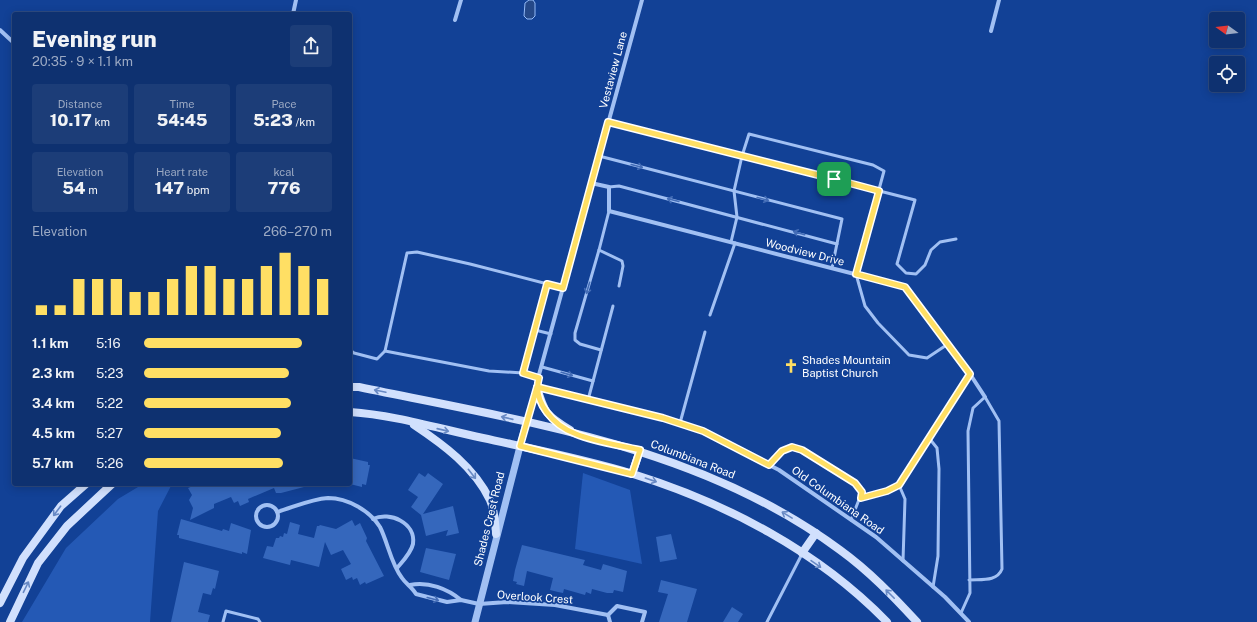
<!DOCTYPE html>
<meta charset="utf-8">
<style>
:root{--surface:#0e3170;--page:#1c3d78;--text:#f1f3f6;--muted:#9ba9c3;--line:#2e4c83;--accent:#ffdf64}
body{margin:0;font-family:"Public Sans",sans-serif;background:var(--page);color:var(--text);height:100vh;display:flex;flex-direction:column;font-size:15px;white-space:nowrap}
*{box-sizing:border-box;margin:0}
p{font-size:13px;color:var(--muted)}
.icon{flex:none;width:22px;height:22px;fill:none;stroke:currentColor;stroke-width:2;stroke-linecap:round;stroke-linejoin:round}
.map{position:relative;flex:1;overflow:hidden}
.drawer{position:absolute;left:12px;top:12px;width:340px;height:474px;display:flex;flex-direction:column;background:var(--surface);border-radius:4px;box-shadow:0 2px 10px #0003,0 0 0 1px var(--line)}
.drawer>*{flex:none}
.needle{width:26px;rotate:285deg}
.fabs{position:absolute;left:1209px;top:12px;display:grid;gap:8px}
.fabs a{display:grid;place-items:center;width:36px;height:36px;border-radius:4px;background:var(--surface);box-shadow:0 2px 10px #0003,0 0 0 1px var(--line);font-size:20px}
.pin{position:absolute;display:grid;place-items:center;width:34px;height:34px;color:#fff;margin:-17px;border-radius:8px;box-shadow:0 2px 6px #0006}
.round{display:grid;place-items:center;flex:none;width:42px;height:42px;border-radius:4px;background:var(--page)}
.overview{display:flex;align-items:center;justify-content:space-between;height:68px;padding:0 20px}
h1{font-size:22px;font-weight:800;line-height:30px}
.metrics{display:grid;grid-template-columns:repeat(3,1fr);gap:6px;height:68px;padding:4px 20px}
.metrics div{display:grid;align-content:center;border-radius:4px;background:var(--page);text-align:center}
.metrics b{font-size:17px;font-weight:800}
.metrics small{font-size:11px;font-weight:400}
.metrics p{font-size:11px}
.chart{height:112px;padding:8px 20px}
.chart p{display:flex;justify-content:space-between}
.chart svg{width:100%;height:72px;margin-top:4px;stroke:var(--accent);stroke-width:6}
ul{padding:0 20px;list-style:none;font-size:13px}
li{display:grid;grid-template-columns:64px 48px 1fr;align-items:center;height:30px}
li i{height:10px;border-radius:5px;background:var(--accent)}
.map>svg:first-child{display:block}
.green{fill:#2459b5}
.water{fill:#254888;stroke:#93b9f6}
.building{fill:#3567bc}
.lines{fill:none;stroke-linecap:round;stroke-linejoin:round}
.service{stroke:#a1c0f3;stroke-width:3}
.minor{stroke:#a1c0f3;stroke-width:4}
.tertiary{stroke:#a1c0f3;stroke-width:7}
.secondary{stroke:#d1e0fd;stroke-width:8}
.oneway{stroke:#446db7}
.oneway2{stroke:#6889c4}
.route-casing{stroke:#fff;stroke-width:8}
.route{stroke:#ffdf64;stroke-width:5}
.labels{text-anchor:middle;stroke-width:3.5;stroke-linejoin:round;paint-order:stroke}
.street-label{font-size:11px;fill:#fff;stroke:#124196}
.poi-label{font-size:11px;fill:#fff;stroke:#124196;text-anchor:start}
</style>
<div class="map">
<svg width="1257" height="622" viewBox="0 0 1257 622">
<rect width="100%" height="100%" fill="#124196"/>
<g class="green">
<polygon points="583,473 630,490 642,564 575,549"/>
<polygon points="143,484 172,484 158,511 150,622 22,622 66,548 118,499"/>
</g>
<polygon class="water" points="529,0 533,0 535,3 535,16 532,19 527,19 524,16 525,3"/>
<g class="building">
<polygon points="350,458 368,462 368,465 370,465 366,485 362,484 362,487 350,484"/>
<polygon points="419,473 425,477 428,473 443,484 423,514 453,506 459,533 446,536 448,530 426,536 421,515 411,507 418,497 408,490"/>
<polygon points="198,484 304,484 304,487 281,493 276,493 274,488 248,499 249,502 240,506 238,501 234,503 231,497 214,504 214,508 190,520 193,508 189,500 192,495 188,488"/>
<polygon points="181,519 222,531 223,529 229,531 231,523 251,530 247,554 242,552 242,554 179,538 179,535 177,535"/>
<polygon points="352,520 355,526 360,523 367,538 366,541 384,576 366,584 365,582 360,585 357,578 353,580 352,577 346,580 341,569 351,564 343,550 331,555 325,542 319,567 291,560 290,565 263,558 267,546 273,547 276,538 279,538 280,536 283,537 284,533 287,534 290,522 300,525 298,534 314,538 317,526 319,526 320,525 336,529"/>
<polygon points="671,534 677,559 660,562 656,537"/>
<polygon points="522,545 585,560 583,565 601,570 603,564 627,571 623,592 614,590 613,593 607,593 592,589 591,594 586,592 585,595 564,589 563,593 558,592 550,590 553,578 527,571 524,586 516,584 517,582 513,581 515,570"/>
<polygon points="426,548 456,554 449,580 420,572"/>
<polygon points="184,562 219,571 215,589 213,588 211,595 203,593 198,612 210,615 208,622 171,622"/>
<polygon points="661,580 697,589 687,622 659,622 668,594 658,592"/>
<polygon points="732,607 743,614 738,622 723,622"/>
</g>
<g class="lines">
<g class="service">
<polyline points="608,122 915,200 897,264 906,273 916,274 925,265 931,250 940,242 956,239"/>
<polyline points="599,156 842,219 832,268"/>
<polyline points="609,187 619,186 837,244"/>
<polyline points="609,211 599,250 622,261 623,266 619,286"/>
<polyline points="731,242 737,217 734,191 742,156 749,134 873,165 884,171 856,274 865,306 878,323 909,355 927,358 948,344"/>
<polyline points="599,250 575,333 575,340 580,344 601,350"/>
<polyline points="710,315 735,243"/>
<polyline points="535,330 551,334"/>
<polyline points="350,350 354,353 377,359 385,351 407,253 417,252 470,264 563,288"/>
<polyline points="385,351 489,371 523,373 547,284"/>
<polyline points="542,367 593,381"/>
<polyline points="523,373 539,378"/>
<polyline points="588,400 613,306"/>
<polyline points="680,423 705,332"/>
<polyline points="929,438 937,448 939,469 938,556 933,587"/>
<polyline points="769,465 782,451 792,447 802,450 855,483 862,492 851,520"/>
<polyline points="899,485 970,374"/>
<polyline points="861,498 887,491 899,485 905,499 903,561"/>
<path d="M961,613L970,593L968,431L973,408L985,397L999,421L1002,569C997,582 981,579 969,580"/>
<polyline points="223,622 226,611 258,619 260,622"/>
<polyline points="767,622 802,554"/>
</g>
<g class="minor">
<polyline points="293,14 296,0"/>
<polyline points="455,20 461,0"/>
<polyline points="0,30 14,43"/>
<polyline points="991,31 999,0"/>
<polyline points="591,183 609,187 609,211 905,287 970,374 985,397"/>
<polyline points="537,387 663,418 703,431 779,470 876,537 945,597 969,622"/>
<polyline points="526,422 642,0"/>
<circle cx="267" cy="516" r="11"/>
<path d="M277,512C294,507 311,499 328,498C348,498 370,511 380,527C388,543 391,564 402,578C406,584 412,587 416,594L447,602L461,600L479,604L507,602L555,605L608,615"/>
<path d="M373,519C390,511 416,523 413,544C411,553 403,561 397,568"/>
<path d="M410,585C428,581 448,589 461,600"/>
<polyline points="608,615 617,606 645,612 642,622"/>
<polyline points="608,615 610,622"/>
</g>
<polyline class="tertiary" points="475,622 526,423"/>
<g class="secondary">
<path d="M350,387H359C526,422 700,446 840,550C869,571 893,596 917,622"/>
<path d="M537,387C544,413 547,416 570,430"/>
<path d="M350,412C395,415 440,429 483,438C533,449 584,459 633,474C726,503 818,551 887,622"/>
<path d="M414,425C444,445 474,467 490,500C495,511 495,523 496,534"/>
<polyline points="632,474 640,450"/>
<polyline points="802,553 816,533"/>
<polyline points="0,603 23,558 61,506 86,484"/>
<polyline points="10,622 38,563 67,526 112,484"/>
</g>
</g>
<defs><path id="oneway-shaft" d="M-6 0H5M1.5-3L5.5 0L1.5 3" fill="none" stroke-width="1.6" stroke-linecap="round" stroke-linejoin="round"/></defs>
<g class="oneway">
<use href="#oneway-shaft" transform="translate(637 166) rotate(15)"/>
<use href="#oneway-shaft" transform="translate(763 199) rotate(15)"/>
<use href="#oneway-shaft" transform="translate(673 200) rotate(-166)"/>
<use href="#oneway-shaft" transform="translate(799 233) rotate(-164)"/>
<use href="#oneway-shaft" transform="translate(588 288) rotate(106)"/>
<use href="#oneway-shaft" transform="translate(567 374) rotate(16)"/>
<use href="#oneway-shaft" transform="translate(433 599) rotate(15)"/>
</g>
<g class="oneway2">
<use href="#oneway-shaft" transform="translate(380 391) rotate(-168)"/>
<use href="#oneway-shaft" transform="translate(507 418) rotate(-167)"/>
<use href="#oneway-shaft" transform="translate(443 430) rotate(13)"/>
<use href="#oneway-shaft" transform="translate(472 474) rotate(52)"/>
<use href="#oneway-shaft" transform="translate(651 480) rotate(19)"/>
<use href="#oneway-shaft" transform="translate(57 511) rotate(127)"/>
<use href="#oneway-shaft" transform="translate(787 515) rotate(-149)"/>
<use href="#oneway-shaft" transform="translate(816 564) rotate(35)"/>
<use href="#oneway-shaft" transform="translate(26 587) rotate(-64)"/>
<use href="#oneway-shaft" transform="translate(890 594) rotate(-135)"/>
</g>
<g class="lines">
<defs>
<path id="route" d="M834,179L608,122L563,288L547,284L523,373L539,378C532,402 554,426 576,434C596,442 619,445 640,450L632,474L520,446L537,387L663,418L703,431L769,465L782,451L792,447L802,450L855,483L862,492L861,498L887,491L899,485L970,374L905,287L856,274L879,191L834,179"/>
</defs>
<use href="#route" class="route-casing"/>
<use href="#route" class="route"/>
</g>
<defs>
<symbol id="church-bare" viewBox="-9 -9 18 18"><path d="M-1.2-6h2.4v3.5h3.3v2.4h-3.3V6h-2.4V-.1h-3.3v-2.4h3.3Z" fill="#ffdf64" stroke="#124196" stroke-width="2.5" paint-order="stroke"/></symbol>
</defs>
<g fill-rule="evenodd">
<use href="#church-bare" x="781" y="356" width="20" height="20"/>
</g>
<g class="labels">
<g class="street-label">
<text transform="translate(613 70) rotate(-75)" y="4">Vestaview Lane</text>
<text transform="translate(805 252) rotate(14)" y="4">Woodview Drive</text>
<text transform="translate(693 459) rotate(21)" y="4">Columbiana Road</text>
<text transform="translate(838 500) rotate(35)" y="4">Old Columbiana Road</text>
<text transform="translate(489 519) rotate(-76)" y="4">Shades Crest Road</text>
<text transform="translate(535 597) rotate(4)" y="4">Overlook Crest</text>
</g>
<g class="poi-label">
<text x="802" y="364">Shades Mountain<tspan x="802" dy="13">Baptist Church</tspan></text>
</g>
</g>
</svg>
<div class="fabs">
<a><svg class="needle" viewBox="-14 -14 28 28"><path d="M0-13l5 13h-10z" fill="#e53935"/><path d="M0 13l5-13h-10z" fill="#9ba9c3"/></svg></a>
<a><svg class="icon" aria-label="locate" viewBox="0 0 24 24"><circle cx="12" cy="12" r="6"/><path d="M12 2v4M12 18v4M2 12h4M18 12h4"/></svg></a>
</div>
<div class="pin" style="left:834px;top:179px;background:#1e9e55"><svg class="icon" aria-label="arrive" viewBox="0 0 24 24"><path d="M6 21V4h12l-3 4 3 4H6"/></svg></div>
<section class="drawer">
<div class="overview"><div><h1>Evening run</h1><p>20:35 · 9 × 1.1 km</p></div><a class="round"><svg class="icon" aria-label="share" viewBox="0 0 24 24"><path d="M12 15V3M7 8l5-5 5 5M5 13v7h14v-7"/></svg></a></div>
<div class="metrics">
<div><p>Distance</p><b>10.17<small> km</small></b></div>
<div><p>Time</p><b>54:45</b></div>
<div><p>Pace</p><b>5:23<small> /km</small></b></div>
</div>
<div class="metrics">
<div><p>Elevation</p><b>54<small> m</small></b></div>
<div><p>Heart rate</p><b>147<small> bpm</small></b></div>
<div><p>kcal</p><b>776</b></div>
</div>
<div class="chart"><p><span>Elevation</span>266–270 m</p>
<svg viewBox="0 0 160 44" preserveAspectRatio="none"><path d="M5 44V38M15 44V38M25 44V22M35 44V22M45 44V22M55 44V30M65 44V30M75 44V22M85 44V14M95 44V14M105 44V22M115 44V22M125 44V14M135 44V6M145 44V14M155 44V22"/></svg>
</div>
<ul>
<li><b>1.1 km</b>5:16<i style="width:84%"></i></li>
<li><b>2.3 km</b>5:23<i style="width:77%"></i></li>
<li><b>3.4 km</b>5:22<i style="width:78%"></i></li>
<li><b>4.5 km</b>5:27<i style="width:73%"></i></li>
<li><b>5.7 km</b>5:26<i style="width:74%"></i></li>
</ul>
</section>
</div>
